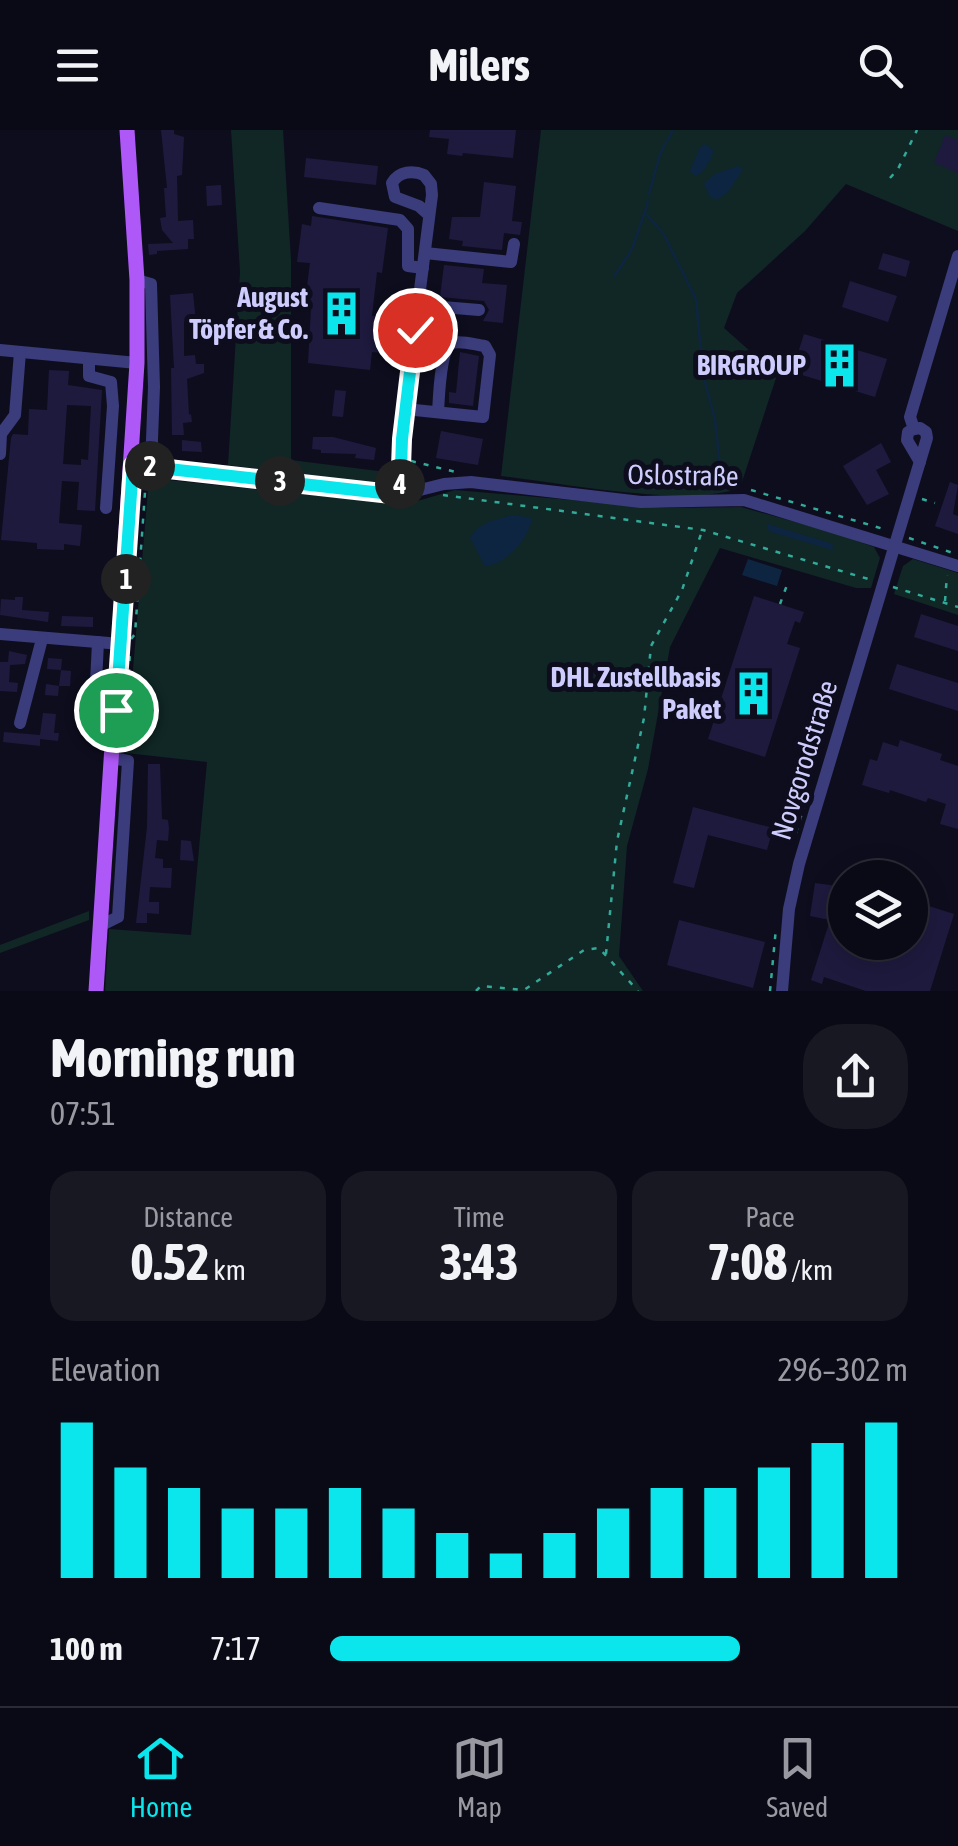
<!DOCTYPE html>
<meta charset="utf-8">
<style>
:root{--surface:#0a0a16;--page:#181823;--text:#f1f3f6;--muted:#999aa1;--line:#2a2b35;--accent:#0ae6eb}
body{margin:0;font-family:"Asap Condensed",sans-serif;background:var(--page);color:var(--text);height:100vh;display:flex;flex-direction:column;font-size:38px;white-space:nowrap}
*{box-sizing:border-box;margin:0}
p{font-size:32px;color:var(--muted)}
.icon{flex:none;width:55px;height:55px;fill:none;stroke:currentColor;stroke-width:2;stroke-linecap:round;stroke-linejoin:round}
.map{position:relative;height:861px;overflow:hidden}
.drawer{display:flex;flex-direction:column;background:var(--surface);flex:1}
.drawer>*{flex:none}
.buttons{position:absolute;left:828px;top:730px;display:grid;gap:20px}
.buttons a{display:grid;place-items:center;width:100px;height:100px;border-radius:50%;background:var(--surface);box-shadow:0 5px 25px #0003,0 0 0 2px var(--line);font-size:50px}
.pin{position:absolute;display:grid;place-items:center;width:85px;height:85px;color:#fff;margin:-42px;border:5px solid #fff;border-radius:50%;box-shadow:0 2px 10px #0007}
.km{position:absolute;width:50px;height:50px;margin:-25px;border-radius:50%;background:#222;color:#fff;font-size:28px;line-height:50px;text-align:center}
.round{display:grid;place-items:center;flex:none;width:105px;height:105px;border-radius:40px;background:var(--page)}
.overview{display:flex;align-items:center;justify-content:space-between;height:170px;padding:0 50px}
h1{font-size:55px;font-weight:700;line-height:75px}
.metrics{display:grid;grid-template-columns:repeat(3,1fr);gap:15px;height:170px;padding:10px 50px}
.metrics div{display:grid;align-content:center;border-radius:25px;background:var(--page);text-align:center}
.metrics b{font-size:50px;font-weight:700}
.metrics small{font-size:28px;font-weight:400}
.metrics p{font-size:28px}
.chart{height:280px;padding:20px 50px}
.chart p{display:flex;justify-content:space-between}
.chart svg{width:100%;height:180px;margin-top:10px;stroke:var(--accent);stroke-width:6}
ul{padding:0 50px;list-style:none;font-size:32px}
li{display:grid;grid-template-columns:160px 120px 1fr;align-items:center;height:75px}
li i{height:25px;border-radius:12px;background:var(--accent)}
header{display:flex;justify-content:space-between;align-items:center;height:130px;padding:0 50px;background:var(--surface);font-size:45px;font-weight:700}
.menu{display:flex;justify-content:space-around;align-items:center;height:140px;border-top:2px solid var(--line);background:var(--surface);font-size:28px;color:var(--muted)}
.menu a{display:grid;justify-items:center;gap:5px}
.menu .current{color:var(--accent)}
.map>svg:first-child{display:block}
.green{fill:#102725}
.water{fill:#0e2541}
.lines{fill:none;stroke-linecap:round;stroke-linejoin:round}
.stream{stroke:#0e2541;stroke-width:2.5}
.building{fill:#1e1a3e;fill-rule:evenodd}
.path{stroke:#32aa99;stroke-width:2.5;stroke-dasharray:5 8;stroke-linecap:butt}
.minor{stroke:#3a3c7b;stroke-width:12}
.major{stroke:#af58f8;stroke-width:15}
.route-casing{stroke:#fff;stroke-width:20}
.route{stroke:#0ae6eb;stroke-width:12}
.labels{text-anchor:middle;stroke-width:10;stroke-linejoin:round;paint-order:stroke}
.poi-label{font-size:28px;font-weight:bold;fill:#cdccfd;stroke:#0e0d1e;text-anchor:end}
.street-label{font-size:28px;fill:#cdccfd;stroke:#0e0d1e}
</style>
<header><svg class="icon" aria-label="menu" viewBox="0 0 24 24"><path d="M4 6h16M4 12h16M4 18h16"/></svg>Milers<svg class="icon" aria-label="search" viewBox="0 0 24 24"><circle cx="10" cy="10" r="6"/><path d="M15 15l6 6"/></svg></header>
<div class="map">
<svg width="958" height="861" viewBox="0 0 958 861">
<rect width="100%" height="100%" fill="#0e0d1e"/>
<g class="green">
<polygon points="231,0 283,0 291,130 291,330 386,342 385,356 228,335 240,142"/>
<path d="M541,0H958V101L846,54L805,101L737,163L724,198L777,245L740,358C687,378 560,353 501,346Z"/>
<polygon points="149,348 389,373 414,372 455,360 664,378 741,377 831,402 874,417 880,428 871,458 856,458 720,418 670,517 648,639 627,716 619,826 643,861 105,861 109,799 191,805 207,632 126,623"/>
<polygon points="913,429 958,443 958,485 894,464 903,436"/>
<polygon points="89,781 89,790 0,823 0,815"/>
</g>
<g class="water">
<path d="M705,14L713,20C713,29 704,43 695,46L690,41L700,17Z"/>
<polygon points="738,36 743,40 727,63 717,70 709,66 704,53 715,44"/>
<path d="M513,385L532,388C529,409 507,434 485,436L470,408C479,392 497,389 513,385Z"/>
<polygon points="768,394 830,413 834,416 832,420 771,402 767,399"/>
<polygon points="748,429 782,440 777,456 742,445"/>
</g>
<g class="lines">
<g class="stream">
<polyline points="649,64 660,24 673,0"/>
<polyline points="648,70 645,83 663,103 696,169 703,244 715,290 722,358"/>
<polyline points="614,147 632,119 644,84"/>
</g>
</g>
<g class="building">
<polygon points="161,0 174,0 174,4 184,7 182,45 177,46 178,91 193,90 194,109 188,109 188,119 157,121 157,124 149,125 148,114 173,113 162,100 160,88 166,87 164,58 167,58"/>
<polygon points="430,0 516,0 513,28 463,23 462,26 447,24 449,9 429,7"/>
<polygon points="945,5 958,10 958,43 934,33"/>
<polygon points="306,28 378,36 376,55 304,47"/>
<polygon points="484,52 516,56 512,91 522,92 520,105 504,103 502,120 462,116 463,111 449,109 452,87 480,87"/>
<polygon points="221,55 222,75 207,76 206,56"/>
<polygon points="312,86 388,98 382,143 377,142 372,186 397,189 393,224 372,222 370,240 308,233 311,179 304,179 310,133 297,132 302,94 311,96"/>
<polygon points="883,123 910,131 906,147 878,139"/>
<polygon points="444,135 484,139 482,153 507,155 503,193 483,191 489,180 484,171 440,167"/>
<polygon points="850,151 897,166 888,192 842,177"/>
<polygon points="193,163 196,192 184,192 184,226 195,225 196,234 204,234 204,243 187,249 189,285 191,284 192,292 183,293 184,305 172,305 171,238 174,238 170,165"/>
<polygon points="804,204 887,229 875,267 792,242"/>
<polygon points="460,222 479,226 473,276 449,273 449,262 456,263"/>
<path d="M49,240L69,241L68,255L102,260L95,381L77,380L79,352L62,351L59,393L82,395L80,416L64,414V420L37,419V413L1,410L11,308L13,304L28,305L29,279L47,280ZM67,275L91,276L88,330L81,329V335L63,334Z"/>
<polygon points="335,260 346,261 343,287 332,286"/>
<polygon points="441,301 483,309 478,335 436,328"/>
<polygon points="313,307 333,307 376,318 374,330 355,328 356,324 321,323 321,320 312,319"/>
<polygon points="182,310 201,312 202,322 182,321"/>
<polygon points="881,313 891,332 876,340 889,364 867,375 843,336"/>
<polygon points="950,352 958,355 953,384 958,386 958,404 935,396"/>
<polygon points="754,466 804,482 800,493 795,491 787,514 800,518 765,627 708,609"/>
<polygon points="15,467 23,467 22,480 49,482 48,492 0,485 1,469 15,470"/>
<polygon points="921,484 958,496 958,521 914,507"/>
<polygon points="62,486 93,487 93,497 61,496"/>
<polygon points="9,521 27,525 25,534 10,535 9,552 18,553 17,562 0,561 0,532 8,532"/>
<polygon points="48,528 62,529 61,540 71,541 70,556 59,556 58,566 45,565 46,554 59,556 61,540 47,539"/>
<polygon points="897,534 958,553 958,581 889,559"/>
<polygon points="43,583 56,584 54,603 59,603 58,611 40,609 40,616 3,612 4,602 40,605"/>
<polygon points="900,610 942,624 940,630 958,636 958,699 940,694 946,674 928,668 926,672 890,660 889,663 862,655 870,629 877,631 883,612 898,617"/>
<polygon points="148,634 160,634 162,689 168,690 169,698 168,711 157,710 155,728 163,729 163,738 172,738 171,758 150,757 149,772 159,772 159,784 147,783 147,793 136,793 147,697"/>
<polygon points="693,677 773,698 767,720 708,705 694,758 673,753"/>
<polygon points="181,710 191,711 194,731 180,730"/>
<polygon points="815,753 845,757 845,812 910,812 910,770 954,784 930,861 866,861 824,847 822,854 811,850 830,790 810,786"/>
<polygon points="679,790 765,812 753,858 667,835"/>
</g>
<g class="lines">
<g class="path">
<polyline points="890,48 898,39 917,0"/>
<polyline points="411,331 456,342"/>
<polyline points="751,360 887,400"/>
<polyline points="443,365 703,400 875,451"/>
<polyline points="922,369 935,373"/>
<polyline points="909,408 953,423"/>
<polyline points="893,457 958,477"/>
<polyline points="945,471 947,445"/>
<polyline points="780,474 787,455"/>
<polyline points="131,509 135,504 146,348"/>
<polyline points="127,583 130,521"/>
<polyline points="796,703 808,663"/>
<polyline points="606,824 617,711 644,588 651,516 682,460 702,401"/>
<polyline points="476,861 481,856 524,860 584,820 599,818 638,861"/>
<polyline points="770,861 776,798"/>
</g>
<g class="minor">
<polyline points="319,78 400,90 408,99 408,136 423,138"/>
<polyline points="425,123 511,132 514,114"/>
<polyline points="137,150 151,154 154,257 151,336"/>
<polyline points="419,172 430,176 479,180"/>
<polyline points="0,220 137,233"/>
<polyline points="89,229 89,246 111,252 113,276 106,378"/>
<path d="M405,279L483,287L490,225L485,216C476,215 461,210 453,213C440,218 439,268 438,282"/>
<polyline points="914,299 910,287 958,126"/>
<polyline points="914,299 908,302 907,310 920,332"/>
<polyline points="0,324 1,304 15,285 20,222"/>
<polyline points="133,335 400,365 444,354 471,352 641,372 744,370 958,436"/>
<path d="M400,365L401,309L432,65L431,54L424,45C413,40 399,41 392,53L395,67L419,76L429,85"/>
<polyline points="0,504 121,514"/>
<polyline points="98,512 95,573 99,578 116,580"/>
<polyline points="20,593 42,509"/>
<polyline points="102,795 118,787 128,631 113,628"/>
<polyline points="782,861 789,779 799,734 927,308 926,302 920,298 914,299"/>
</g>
<polyline class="major" points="96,861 137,233 137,150 127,0"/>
</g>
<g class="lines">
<defs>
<polyline id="route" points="116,580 133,335 400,365 402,309 415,200"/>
</defs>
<use href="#route" class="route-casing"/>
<use href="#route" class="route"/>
</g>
<defs>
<symbol id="building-bare" viewBox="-9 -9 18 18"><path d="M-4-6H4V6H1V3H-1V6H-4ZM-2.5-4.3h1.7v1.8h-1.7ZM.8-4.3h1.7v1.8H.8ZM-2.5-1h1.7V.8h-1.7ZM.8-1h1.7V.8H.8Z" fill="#0ae6eb" stroke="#0e0d1e" stroke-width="2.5" paint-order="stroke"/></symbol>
</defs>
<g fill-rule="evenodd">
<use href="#building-bare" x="310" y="152" width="63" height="63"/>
<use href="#building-bare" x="808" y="204" width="63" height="63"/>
<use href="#building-bare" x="722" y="532" width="63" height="63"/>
</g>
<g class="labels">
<g class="poi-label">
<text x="308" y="177">August<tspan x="308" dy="32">Töpfer &amp; Co.</tspan></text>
<text x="806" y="245">BIRGROUP</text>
<text x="721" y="557">DHL Zustellbasis<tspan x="721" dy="32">Paket</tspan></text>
</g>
<g class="street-label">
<text transform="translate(683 345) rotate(1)" y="10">Oslostraße</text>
<text transform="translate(804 630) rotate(-73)" y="10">Novgorodstraße</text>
</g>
</g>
</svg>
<div class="buttons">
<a><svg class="icon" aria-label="layers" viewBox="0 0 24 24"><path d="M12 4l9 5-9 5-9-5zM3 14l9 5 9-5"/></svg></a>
</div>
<div class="pin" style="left:116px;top:580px;background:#1e9e55"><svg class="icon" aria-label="arrive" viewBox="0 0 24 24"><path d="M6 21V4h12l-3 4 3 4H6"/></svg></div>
<div class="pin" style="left:415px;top:200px;background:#d93025"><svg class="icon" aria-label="check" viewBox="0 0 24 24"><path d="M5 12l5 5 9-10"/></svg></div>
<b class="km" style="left:126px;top:449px">1</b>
<b class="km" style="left:150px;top:336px">2</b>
<b class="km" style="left:280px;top:351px">3</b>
<b class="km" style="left:400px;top:354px">4</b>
</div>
<section class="drawer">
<div class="overview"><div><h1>Morning run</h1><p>07:51</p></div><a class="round"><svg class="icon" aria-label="share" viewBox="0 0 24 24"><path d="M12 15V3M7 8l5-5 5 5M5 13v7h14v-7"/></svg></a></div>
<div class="metrics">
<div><p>Distance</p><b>0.52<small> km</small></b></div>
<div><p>Time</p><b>3:43</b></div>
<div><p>Pace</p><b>7:08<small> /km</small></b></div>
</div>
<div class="chart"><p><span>Elevation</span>296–302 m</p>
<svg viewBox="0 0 160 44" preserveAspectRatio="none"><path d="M5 44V6M15 44V17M25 44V22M35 44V27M45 44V27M55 44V22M65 44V27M75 44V33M85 44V38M95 44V33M105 44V27M115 44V22M125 44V22M135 44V17M145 44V11M155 44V6"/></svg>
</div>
<ul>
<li><b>100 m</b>7:17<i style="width:71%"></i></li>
</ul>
</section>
<nav class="menu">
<a class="current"><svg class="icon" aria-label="home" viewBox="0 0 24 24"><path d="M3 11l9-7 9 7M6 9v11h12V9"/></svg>Home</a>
<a><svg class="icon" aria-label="map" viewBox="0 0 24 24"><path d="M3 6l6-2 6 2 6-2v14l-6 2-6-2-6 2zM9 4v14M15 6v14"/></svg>Map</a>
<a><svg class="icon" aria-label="saved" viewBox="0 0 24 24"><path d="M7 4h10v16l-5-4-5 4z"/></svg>Saved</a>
</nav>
